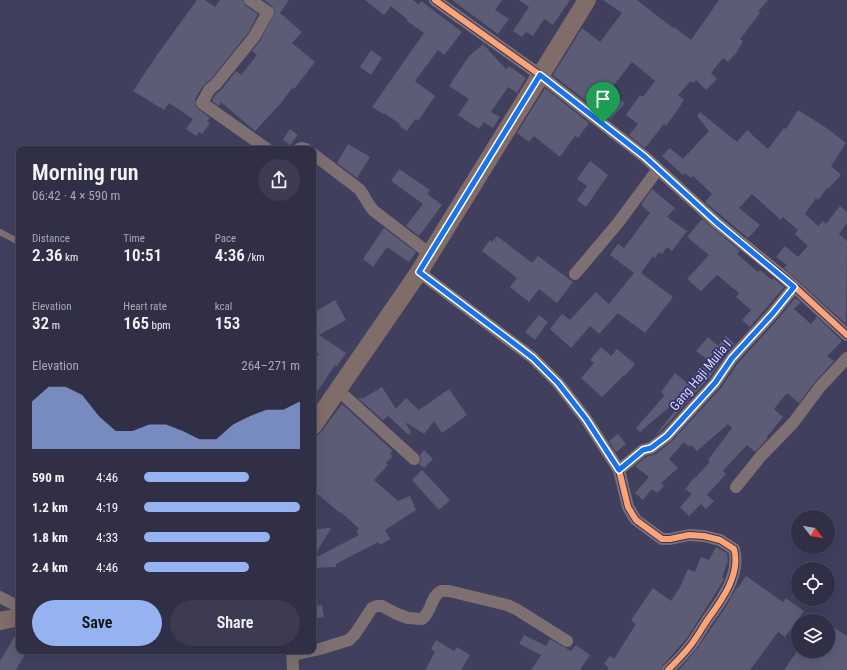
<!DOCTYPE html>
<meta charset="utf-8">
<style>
:root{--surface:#302f46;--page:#3c3b51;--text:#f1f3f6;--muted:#a8a9b3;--line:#4b4a5f;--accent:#95b2f1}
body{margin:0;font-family:"Roboto Condensed",sans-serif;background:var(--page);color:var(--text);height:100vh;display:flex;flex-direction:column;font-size:15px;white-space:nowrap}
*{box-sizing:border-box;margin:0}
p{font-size:13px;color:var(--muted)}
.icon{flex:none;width:22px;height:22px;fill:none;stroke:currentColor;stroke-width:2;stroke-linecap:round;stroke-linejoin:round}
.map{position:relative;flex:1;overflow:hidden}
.sheet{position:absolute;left:16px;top:146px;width:300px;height:508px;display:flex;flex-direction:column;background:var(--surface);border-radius:8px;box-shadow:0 4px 16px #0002,0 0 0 1px var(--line)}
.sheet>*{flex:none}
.needle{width:26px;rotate:121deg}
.buttons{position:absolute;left:791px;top:510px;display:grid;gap:8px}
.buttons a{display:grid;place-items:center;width:44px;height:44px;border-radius:50%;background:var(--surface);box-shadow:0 4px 16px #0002,0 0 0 1px var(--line);font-size:20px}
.pin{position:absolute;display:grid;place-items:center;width:34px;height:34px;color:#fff;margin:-41px -17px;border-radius:50% 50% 50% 0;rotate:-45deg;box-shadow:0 0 4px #0007}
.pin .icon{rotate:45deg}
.round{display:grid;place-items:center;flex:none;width:42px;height:42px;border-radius:21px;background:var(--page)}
.head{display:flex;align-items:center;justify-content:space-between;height:68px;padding:0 16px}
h1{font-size:22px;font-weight:600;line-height:30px}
.stats{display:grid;grid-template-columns:repeat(3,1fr);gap:6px;height:68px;padding:4px 16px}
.stats div{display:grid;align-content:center}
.stats b{font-size:17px;font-weight:600}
.stats small{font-size:11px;font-weight:400}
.stats p{font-size:11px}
.chart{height:112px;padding:8px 16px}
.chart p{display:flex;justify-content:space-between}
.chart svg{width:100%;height:72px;margin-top:4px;fill:var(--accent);opacity:.7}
.button{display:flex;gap:8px;margin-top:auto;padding:8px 16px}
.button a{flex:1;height:46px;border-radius:24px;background:var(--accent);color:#111;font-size:16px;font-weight:600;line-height:46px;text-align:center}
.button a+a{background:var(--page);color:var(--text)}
ul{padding:0 16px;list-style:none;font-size:13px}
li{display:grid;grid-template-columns:64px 48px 1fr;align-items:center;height:30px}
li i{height:10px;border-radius:5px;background:var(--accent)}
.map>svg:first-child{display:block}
.building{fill:#5c5c76}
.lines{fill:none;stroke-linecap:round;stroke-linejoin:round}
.lane{stroke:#7e7072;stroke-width:6}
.street{stroke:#7e7072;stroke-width:12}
.secondary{stroke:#806c69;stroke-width:18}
.cycleway-casing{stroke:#33326b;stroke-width:8}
.cycleway{stroke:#fda474;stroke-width:6}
.route-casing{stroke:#fff;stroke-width:8}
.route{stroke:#1a73e8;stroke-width:5}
.labels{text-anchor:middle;stroke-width:3.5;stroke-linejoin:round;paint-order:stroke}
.street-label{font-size:13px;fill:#d7dbfe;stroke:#33326b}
</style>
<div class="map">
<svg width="847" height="670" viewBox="0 0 847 670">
<rect width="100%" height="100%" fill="#403f5e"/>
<g class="building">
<polygon points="197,0 205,0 215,7 220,0 243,0 246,6 258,14 248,33 211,79 203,86 195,99 196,107 210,118 207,121 210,123 202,134 199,132 196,136 186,129 193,119 169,103 164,110 133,91 157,55"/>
<polygon points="264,0 289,0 280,13 302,32 292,43 315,62 294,89 292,88 281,103 255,131 221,102 219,106 212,101 215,95 222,89 236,71 241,75 257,55 252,51 260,41 275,12 272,6"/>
<polygon points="365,0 413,0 419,5 421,1 462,32 444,55 438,50 415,81 435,96 418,121 415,119 407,131 399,126 400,124 384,113 383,114 372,107 424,33 407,21 408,20 391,6 384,15"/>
<polygon points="452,0 502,0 495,10 509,19 498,34"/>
<polygon points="519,0 570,0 553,25 544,19 533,36 526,32 522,37 513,31 529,7"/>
<polygon points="603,0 637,0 673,28 674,27 691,40 719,0 768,0 758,12 760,13 754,21 740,39 743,41 737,52 728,62 723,58 711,73 717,79 706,90 696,80 693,83 691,81 678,95 684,100 678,109 666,126 664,124 645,148 629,135 638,124 626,115 640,95 643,97 655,81 632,62 609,91 625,103 610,120 553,75 582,28 600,42 622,13"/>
<polygon points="483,44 506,69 509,66 526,78 517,93 508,87 491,112 500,117 493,128 484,122 479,129 458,115 469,99 449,86 469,56"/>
<polygon points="371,50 382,58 371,75 360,67"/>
<polygon points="545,88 589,123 578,138 575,136 560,157 534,136 529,142 517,133"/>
<polygon points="798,110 828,129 846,143 831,166 841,175 828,189 827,188 818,200 816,198 805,214 818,226 823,221 826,224 840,206 847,212 847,223 839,234 847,241 846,324 784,268 787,265 776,257 785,246 798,257 808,246 795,234 798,230 783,217 781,220 752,194 739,208 760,225 748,238 705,202 712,194 693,176 691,178 684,173 683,175 662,156 670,148 683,159 709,131 697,116 700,112 737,142 747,130 768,149 784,128 786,129"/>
<polygon points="290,129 298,135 290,145 283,140"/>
<polygon points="348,144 370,157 357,178 337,163"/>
<polygon points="590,161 608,175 586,207 577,200 587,186 577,179"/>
<polygon points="399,169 430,190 427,194 442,205 419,236 406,226 423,204 391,181"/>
<polygon points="652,189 675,208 667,217 687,231 672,251 667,247 662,254 659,252 655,258 653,256 641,273 673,297 645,333 618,313 599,334 590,326 571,348 550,329 562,314 570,320 596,292 609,304 634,273 610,255 618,244 624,248 650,213 641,205"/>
<polygon points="702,219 740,251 737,254 758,272 760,270 772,280 773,278 784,287 750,327 742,320 751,310 736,297 739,293 717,275 701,291 687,279 709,255 687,237"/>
<polygon points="384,228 416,252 409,262 387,247 373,267 363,259"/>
<polygon points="497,236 532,263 538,256 573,282 557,303 539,289 529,302 510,287 517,278 482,251 490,240 492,242"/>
<polygon points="795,298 801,302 794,309 811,324 817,317 842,341 827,356 834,361 815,382 799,403 787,393 774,409 783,417 766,438 768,438 755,452 747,445 723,471 726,474 707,495 714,501 706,509 701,504 689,516 680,507 692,494 685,489 694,478 695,478 710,462 708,460 732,428 728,424 697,451 691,445 689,447 684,442 669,459 678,468 661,483 664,486 657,493 652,489 643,500 635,493 649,477 635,466 646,457 656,454 672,441 721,388 738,363 779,318"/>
<polygon points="335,300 346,320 319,335 346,353 337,366 335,365 313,398 313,362 319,354 313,350 313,313"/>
<polygon points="539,315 548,322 535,340 525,332"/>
<polygon points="726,336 735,344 726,354 709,378 662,430 655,436 677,408 673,404 640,432 636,428 665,395 661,392 675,373 687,383 708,360 696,351 708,337 718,346"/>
<polygon points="601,347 611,356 617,349 635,364 625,376 624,375 602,397 581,378 594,363 590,360"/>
<polygon points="382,387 396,409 406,398 419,410 449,389 467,415 442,433 434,421 424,434 407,423 406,424 411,432 409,435 388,416 383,420 358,398 359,397 362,399"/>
<polygon points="342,404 393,451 390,453 392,457 386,463 388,465 374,480 398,501 410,496 416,510 385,530 390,539 380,545 378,542 336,564 336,567 313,568 313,559 359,535 356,531 359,529 341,512 340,513 313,490 313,436 318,435 321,432"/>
<polygon points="618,434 626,444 616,452 609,441"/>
<polygon points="424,450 433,459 424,468 419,464 421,460 420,455"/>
<polygon points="422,470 450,500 439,510 412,480"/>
<polygon points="331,528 313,559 313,529"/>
<polygon points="716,547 727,553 728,561 722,577 724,579 722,583 687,638 663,665 661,670 607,670 609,668 604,664 610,656 614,659 636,624 631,620 653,588 671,601 680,587 688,569 695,572 701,557 709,560"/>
<polygon points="746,576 783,602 786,598 804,611 785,637 778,632 750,670 679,670 699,646 725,608 737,587 738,588"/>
<polygon points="322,605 324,617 313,619 313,606"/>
<polygon points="828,624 847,636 847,670 784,670 797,651 828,651"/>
<polygon points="19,629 19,651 27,651 16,670 0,670 0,661"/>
<polygon points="524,635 546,646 550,639 571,651 576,645 590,655 580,670 531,670 541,655 519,644"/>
<polygon points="436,640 454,651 457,647 470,655 461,670 425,670 435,652 431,649"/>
</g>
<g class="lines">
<polyline class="lane" points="0,232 19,242"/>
<g class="street">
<polyline points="250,0 268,12 254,37 216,84 209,90 202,103 267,149"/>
<polyline points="435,0 540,75 645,157 716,222 785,278 847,335"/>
<polyline points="299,149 302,148 306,149"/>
<path d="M313,154L359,189C365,196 367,204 374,211L430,254"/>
<path d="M419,272L533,358L558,383L586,419L619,470L628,507L636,520L662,539H670L689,535L704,536L720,540L734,549C741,574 722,600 708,619C702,628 697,637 691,645C684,654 676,662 668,670"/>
<polyline points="575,274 618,223 658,169"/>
<polyline points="338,390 414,459"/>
<polyline points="619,470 643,450 651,448 667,436 715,383 732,358 773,313 794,287"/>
<polyline points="736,487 761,456 793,423 820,387 847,358"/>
<polyline points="0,597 19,607"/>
<polyline points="292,651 293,670"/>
<path d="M293,655L320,649L349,640L355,634L372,608L377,606H382L397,614L408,618L422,619C432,612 430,597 441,591H449L507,605L516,609L567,641"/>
</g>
<g class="secondary">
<polyline points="313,426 419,272 587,0"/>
<polyline points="0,621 19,617"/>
</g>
<defs>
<g id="cycleway">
<polyline points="435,0 540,75 645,157 716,222 785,278 847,335"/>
<path d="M419,272L533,358L558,383L586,419L619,470L628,507L636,520L662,539H670L689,535L704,536L720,540L734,549C741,574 722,600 708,619C702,628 697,637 691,645C684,654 676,662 668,670"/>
</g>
</defs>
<use href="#cycleway" class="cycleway-casing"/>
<use href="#cycleway" class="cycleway"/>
</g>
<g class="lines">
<defs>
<polygon id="route" points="540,75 645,157 716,222 794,287 773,313 732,358 715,383 667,436 651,448 643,450 619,470 586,419 558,383 533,358 516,345 419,272"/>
</defs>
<use href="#route" class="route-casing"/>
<use href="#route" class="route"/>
</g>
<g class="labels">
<g class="street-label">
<text transform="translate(700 375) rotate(-50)" y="5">Gang Haji Mulia I</text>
</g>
</g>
</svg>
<div class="buttons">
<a><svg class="needle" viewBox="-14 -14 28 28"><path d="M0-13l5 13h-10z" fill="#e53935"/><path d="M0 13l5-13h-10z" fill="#a8a9b3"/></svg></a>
<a><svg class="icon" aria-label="locate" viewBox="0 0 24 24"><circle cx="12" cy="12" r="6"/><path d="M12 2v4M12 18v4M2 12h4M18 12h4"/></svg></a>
<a><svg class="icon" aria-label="layers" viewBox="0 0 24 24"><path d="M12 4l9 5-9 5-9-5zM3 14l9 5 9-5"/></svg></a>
</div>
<div class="pin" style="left:603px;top:123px;background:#1e9e55"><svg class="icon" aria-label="arrive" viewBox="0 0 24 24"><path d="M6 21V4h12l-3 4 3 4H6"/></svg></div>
<section class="sheet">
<div class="head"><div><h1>Morning run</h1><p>06:42 · 4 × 590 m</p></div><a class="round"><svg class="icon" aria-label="share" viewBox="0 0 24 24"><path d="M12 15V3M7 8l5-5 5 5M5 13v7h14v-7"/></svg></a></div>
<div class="stats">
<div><p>Distance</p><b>2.36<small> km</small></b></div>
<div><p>Time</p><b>10:51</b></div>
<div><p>Pace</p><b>4:36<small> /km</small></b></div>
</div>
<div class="stats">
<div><p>Elevation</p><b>32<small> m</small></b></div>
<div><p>Heart rate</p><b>165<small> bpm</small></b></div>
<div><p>kcal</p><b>153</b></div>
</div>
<div class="chart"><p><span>Elevation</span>264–271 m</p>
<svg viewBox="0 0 160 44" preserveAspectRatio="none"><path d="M0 44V15L10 6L20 6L30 11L40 24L50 33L60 33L70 29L80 29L90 33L100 38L110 38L120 29L130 24L140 20L150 20L160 15V44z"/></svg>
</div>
<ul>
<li><b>590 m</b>4:46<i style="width:67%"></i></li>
<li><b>1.2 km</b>4:19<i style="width:100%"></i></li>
<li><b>1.8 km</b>4:33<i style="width:81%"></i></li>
<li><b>2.4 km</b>4:46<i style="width:67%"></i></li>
</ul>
<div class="button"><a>Save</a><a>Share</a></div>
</section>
</div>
